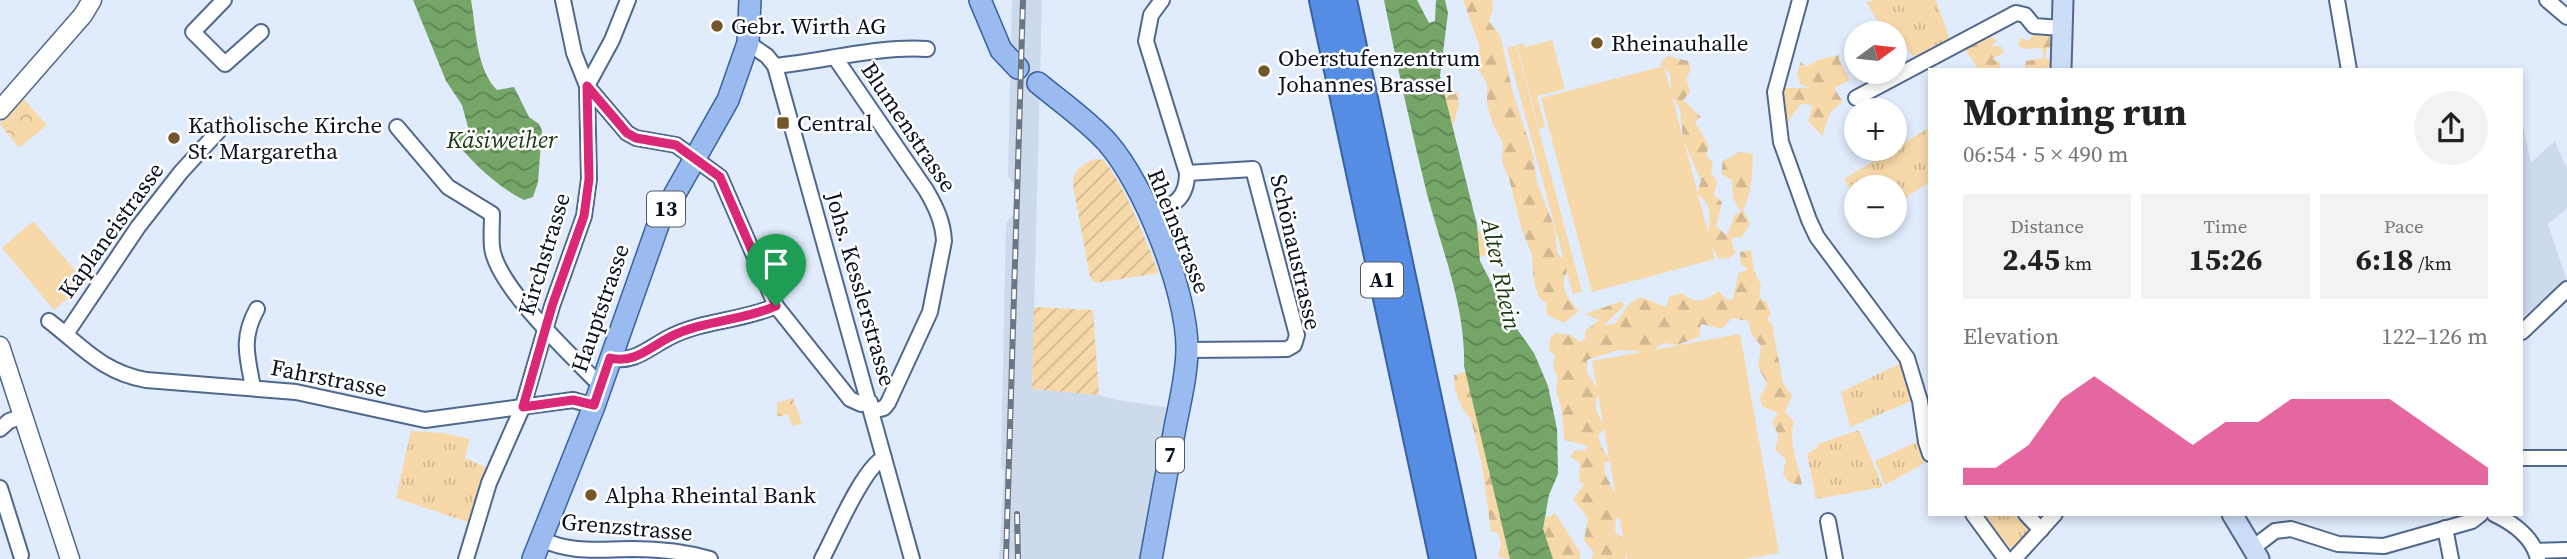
<!DOCTYPE html>
<meta charset="utf-8">
<style>
:root{--surface:#fff;--page:#f2f2f2;--text:#222;--muted:#767676;--accent:#db2777}
body{margin:0;font-family:"Source Serif 4",serif;background:var(--page);color:var(--text);height:100vh;display:flex;flex-direction:column;font-size:26px;white-space:nowrap}
*{box-sizing:border-box;margin:0}
p{font-size:23px;color:var(--muted)}
.icon{flex:none;width:38px;height:38px;fill:none;stroke:currentColor;stroke-width:2;stroke-linecap:round;stroke-linejoin:round}
.map{position:relative;flex:1;overflow:hidden}
.details{position:absolute;left:1928px;top:68px;width:595px;height:448px;display:flex;flex-direction:column;background:var(--surface);border-radius:0px;box-shadow:0 4px 10px #0003}
.details>*{flex:none}
.needle{width:46px;rotate:75deg}
.tools{position:absolute;left:1844px;top:21px;display:grid;gap:14px}
.tools a{display:grid;place-items:center;width:63px;height:63px;border-radius:50%;background:var(--surface);box-shadow:0 4px 10px #0003;font-size:35px}
.pin{position:absolute;display:grid;place-items:center;width:60px;height:60px;color:#fff;margin:-72px -30px;border-radius:50% 50% 50% 0;rotate:-45deg;box-shadow:0 0 7px #0007}
.pin .icon{rotate:45deg}
.round{display:grid;place-items:center;flex:none;width:74px;height:74px;border-radius:37px;background:var(--page)}
.summary{display:flex;align-items:center;justify-content:space-between;height:119px;padding:0 35px}
h1{font-size:38px;font-weight:700;line-height:52px}
.metrics{display:grid;grid-template-columns:repeat(3,1fr);gap:10px;height:119px;padding:7px 35px}
.metrics div{display:grid;align-content:center;border-radius:0px;background:var(--page);text-align:center}
.metrics b{font-size:30px;font-weight:700}
.metrics small{font-size:19px;font-weight:400}
.metrics p{font-size:19px}
.chart{height:196px;padding:14px 35px}
.chart p{display:flex;justify-content:space-between}
.chart svg{width:100%;height:126px;margin-top:7px;fill:var(--accent);opacity:.7}
.map>svg:first-child{display:block}
.built{fill:#cddaec}
.grass{fill:url(#grass-tufts)}
.forest{fill:url(#forest-firs)}
.park{fill:url(#park-crowns)}
.garden{fill:url(#garden-furrows)}
.pitch{fill:#f7d8a9}
.water{fill:url(#water-waves)}
.lines{fill:none;stroke-linecap:round;stroke-linejoin:round}
.minor-casing{stroke:#50688d;stroke-width:18}
.tertiary-casing{stroke:#50688d;stroke-width:21}
.secondary-casing{stroke:#50688d;stroke-width:23}
.primary-casing{stroke:#3a629f;stroke-width:24}
.motorway-casing{stroke:#3a629f;stroke-width:28}
.minor{stroke:#fff;stroke-width:14}
.tertiary{stroke:#fff;stroke-width:18}
.secondary{stroke:#ccddf7;stroke-width:19}
.primary{stroke:#99bbef;stroke-width:21}
.motorway{stroke:#558de4;stroke-width:24}
.rail-casing{stroke:#6c7685;stroke-width:6}
.rail{stroke:#fff;stroke-width:3.5;stroke-dasharray:10;stroke-linecap:butt}
.route-casing{stroke:#fff;stroke-width:14}
.route{stroke:#db2777;stroke-width:9}
.poi-dot{fill:#73572a;stroke:#fff;stroke-width:2.5}
.labels{text-anchor:middle;stroke-width:5;stroke-linejoin:round;paint-order:stroke}
.shield{fill:#fff;stroke:#535963;stroke-width:2}
.shield-label{font-size:21px;font-weight:bold;fill:#091220}
.poi-label{font-size:23px;fill:#091220;stroke:#fff;text-anchor:start}
.street-label{font-size:23px;fill:#091220;stroke:#fff}
.water-label{font-size:24px;font-style:italic;fill:#1a3a0f;stroke:#fff}
</style>
<div class="map">
<svg width="2567" height="559" viewBox="0 0 2567 559">
<defs>
<pattern id="grass-tufts" width="24" height="20" patternUnits="userSpaceOnUse" patternTransform="scale(1.75)"><rect width="24" height="20" fill="#f7d8a9"/><path d="M3 7l-1-3M5 7V3M7 7l1-3M15 17l-1-3M17 17v-4M19 17l1-3" fill="none" stroke="#d2b891"/></pattern>
<pattern id="forest-firs" width="22" height="20" patternUnits="userSpaceOnUse" patternTransform="scale(1.75)"><rect width="22" height="20" fill="#f7d8a9"/><path d="M5 1l3.5 6h-7zM16 11l3.5 6h-7z" fill="#d2b891"/></pattern>
<pattern id="park-crowns" width="20" height="18" patternUnits="userSpaceOnUse" patternTransform="scale(1.75)"><rect width="20" height="18" fill="#f7d8a9"/><path d="M2 6a3 3 0 1 1 6 0M12 15a3 3 0 1 1 6 0" fill="none" stroke="#d2b891"/></pattern>
<pattern id="garden-furrows" width="10" height="10" patternUnits="userSpaceOnUse" patternTransform="scale(1.75)"><rect width="10" height="10" fill="#f7d8a9"/><path d="M-1 1l2-2M0 10L10 0M9 11l2-2" fill="none" stroke="#d2b891"/></pattern>
<pattern id="water-waves" width="16" height="10" patternUnits="userSpaceOnUse" patternTransform="scale(1.75)"><rect width="16" height="10" fill="#76a568"/><path d="M0 5q4-4 8 0t8 0" fill="none" stroke="#5f8555"/></pattern>
</defs>
<rect width="100%" height="100%" fill="#e0ebfc"/>
<g class="built">
<polygon points="1012,0 1042,0 1032,389 1099,395 1117,400 1179,409 1151,559 999,559 1004,472 1001,467 1006,223 1013,215 1014,184 1008,176"/>
<polygon points="2522,121 2531,163 2555,141 2567,169 2567,208 2548,224 2567,281 2522,317"/>
</g>
<g class="grass">
<polygon points="1876,0 1936,0 1950,40 1915,59 1898,35 1885,33 1866,2"/>
<polygon points="1930,127 1930,182 1895,204 1895,187 1857,187 1857,200 1844,179"/>
<polygon points="1903,362 1914,400 1850,427 1841,392"/>
<polygon points="1859,430 1883,487 1816,499 1807,454 1818,447 1818,444"/>
<polygon points="411,431 442,433 470,439 465,458 489,469 470,523 396,498"/>
<polygon points="1921,440 1923,453 1928,461 1885,485 1875,461"/>
<polygon points="1982,515 2022,515 2033,531 2015,548 2010,548"/>
</g>
<g class="forest">
<path d="M1463,0H1492L1493,8L1489,22L1500,35L1513,93L1533,154L1537,182L1555,229L1557,253L1569,266C1559,288 1564,294 1579,311L1564,323L1547,315L1546,303L1540,299L1534,283L1532,255L1521,227L1509,178L1502,162L1503,143L1494,127L1487,105V84L1475,63L1480,48Z"/>
<polygon points="2036,29 2052,33 2052,46 2047,49 2045,58 2052,60 2053,66 2045,70 2024,70 2026,61 2044,58 2042,48 2025,49 2018,46 2020,38 2029,41"/>
<polygon points="1985,33 1997,41 1991,46 2001,46 2004,53 1992,59 2000,62 2001,70 1979,70 1963,46"/>
<polygon points="1839,55 1839,60 1850,80 1834,88 1843,102 1831,111 1822,136 1808,121 1813,105 1800,104 1787,124 1783,101 1785,88 1810,88 1800,84 1797,73 1801,62 1806,67 1818,60"/>
<path d="M1667,56L1688,61L1691,70L1686,78L1690,92L1683,100L1701,117L1695,122L1709,146L1706,155L1713,163L1711,172L1717,182L1714,195L1722,202L1716,226L1727,236L1735,214L1741,212L1733,198L1732,180L1721,174L1723,161L1739,152L1753,154C1752,173 1752,193 1743,210L1750,224L1742,237L1731,238L1735,253L1729,258L1719,259C1716,253 1710,246 1709,239C1707,217 1717,211 1697,193L1701,181L1683,139L1680,109L1671,95L1670,73L1660,64Z"/>
<polygon points="1453,88 1458,93 1459,105 1454,123 1441,126 1431,92"/>
<path d="M1475,228C1489,237 1487,240 1486,256L1463,254Z"/>
<path d="M1751,250L1754,271L1761,285L1759,297L1767,303L1771,314L1767,319L1772,324L1783,383L1792,396L1785,412L1794,421C1788,443 1798,463 1802,485L1790,483L1783,474L1786,460L1775,449L1779,436L1772,423L1778,413L1762,406L1760,397L1767,384L1758,366L1761,346L1752,335L1748,321L1732,318L1722,329L1701,324L1699,337L1677,345L1664,343L1650,352L1618,350L1587,360V372L1599,392C1592,407 1597,413 1605,427L1598,436L1601,446L1610,460L1604,463L1605,474L1625,513L1616,519L1615,532L1628,542L1625,559H1591L1594,553L1584,540L1588,518L1573,499L1584,485L1579,481L1580,463L1570,457L1575,450L1584,451L1588,446L1564,440L1562,411L1556,391L1558,377L1553,368L1555,355L1549,351L1550,339L1555,333L1571,335L1580,342L1585,339V331L1599,320L1585,314L1622,301L1624,306L1604,325L1615,324L1630,303L1641,297L1666,307L1669,297L1681,293C1697,304 1704,302 1719,291L1727,300L1733,299L1738,274L1748,269L1741,265L1740,252Z"/>
<polygon points="1470,371 1488,464 1510,559 1498,557 1501,544 1498,533 1491,531 1482,465 1471,420 1462,408 1455,390 1454,375"/>
<polygon points="1555,513 1580,552 1580,559 1550,559 1542,531 1545,518"/>
</g>
<g class="park">
<polygon points="21,96 47,125 19,148 0,124"/>
<polygon points="793,398 802,424 792,426 788,414 777,417 777,403"/>
</g>
<g class="garden">
<path d="M1094,159L1104,160C1129,194 1143,234 1159,273L1095,283L1090,277L1073,186C1073,170 1080,166 1094,159Z"/>
<polygon points="1034,307 1093,310 1099,395 1032,389"/>
</g>
<g class="pitch">
<polygon points="1552,40 1565,89 1537,96 1545,127 1539,129 1517,45 1523,43 1525,47"/>
<polygon points="1516,45 1582,292 1573,294 1507,48"/>
<polygon points="1664,66 1715,259 1592,292 1541,98"/>
<polygon points="33,221 86,283 54,310 2,248"/>
<polygon points="1740,334 1779,553 1744,559 1627,559 1592,361"/>
</g>
<g class="water">
<path d="M413,0H471C476,28 476,69 497,90L514,87L529,117L539,124L542,130L538,182L533,197L524,200C496,186 472,162 452,138L455,134L466,132L468,127L462,105L446,81Z"/>
<path d="M1384,0H1417L1429,23L1435,21L1436,0H1445L1448,13L1440,76L1477,225L1480,261L1510,319L1534,353L1548,386L1557,429L1558,474L1549,495L1543,529L1553,559H1510L1464,366C1466,308 1442,250 1427,194C1411,130 1397,65 1384,0Z"/>
</g>
<g class="lines">
<defs>
<g id="minor">
<polyline points="224,0 193,32 225,64 261,32"/>
<polyline points="563,0 574,53 587,86 627,133 636,138 676,145 720,177 776,306 850,399 861,404 870,402"/>
<polyline points="1800,0 1775,92 1781,142 1809,220 1817,237 1907,358 1920,401 1926,442 1930,454"/>
<polyline points="2337,0 2349,70"/>
<polyline points="2547,0 2567,17"/>
<polyline points="748,43 767,56 775,66 912,559"/>
<path d="M836,59L926,190C936,207 943,222 944,241L930,312L888,403L884,408L872,411"/>
<path d="M775,66C825,61 877,46 927,49"/>
<polyline points="1856,98 2016,13 2025,15 2034,26 2061,28"/>
<path d="M397,127L448,187L492,214C492,225 491,237 492,247C496,285 567,351 594,379L602,382"/>
<path d="M1149,216C1173,205 1187,200 1187,173L1146,41L1151,15L1162,0"/>
<path d="M49,321C83,347 102,372 146,380L296,392L425,420L573,400L594,406"/>
<polyline points="2522,332 2567,289"/>
<polyline points="66,334 138,227 181,172 225,124"/>
<polyline points="1187,350 1287,349 1294,345 1297,335 1253,169 1187,173"/>
<path d="M610,358C634,364 650,347 670,337C703,320 742,321 776,306"/>
<path d="M253,387C247,356 241,338 257,309"/>
<polyline points="0,429 9,421 24,416"/>
<polyline points="2522,458 2567,458"/>
<polyline points="0,488 21,555"/>
<polyline points="1973,514 2006,559"/>
<polyline points="2026,514 2041,530"/>
<path d="M2494,514C2513,523 2533,537 2538,559"/>
<polyline points="1828,521 1835,559"/>
<polyline points="2445,528 2451,559"/>
<path d="M541,539C572,554 600,549 633,549C658,549 686,552 710,559"/>
<polyline points="2254,547 2275,531 2291,529 2338,544 2384,546 2472,521 2481,514"/>
<polyline points="2536,551 2567,550"/>
<polyline points="466,559 489,483 523,406 552,306 584,216 589,179 587,86 612,40 628,0"/>
<path d="M822,559C834,537 864,466 884,458"/>
<polyline points="2014,559 2055,514"/>
</g>
<g id="tertiary">
<polyline points="0,110 83,15 92,0"/>
<polyline points="0,346 70,559"/>
</g>
<g id="secondary">
<polyline points="2061,70 2063,0"/>
<polyline points="2232,514 2259,559"/>
</g>
<g id="primary">
<polyline points="980,0 1001,50 1018,68"/>
<path d="M1038,83C1061,102 1087,120 1107,142C1145,185 1187,292 1187,348C1187,377 1179,405 1174,433C1166,475 1159,517 1151,559"/>
<polyline points="533,559 594,406 659,222 728,100 748,43 750,0"/>
</g>
<g id="motorway">
<polyline points="1322,0 1442,559"/>
<polyline points="1344,0 1463,559"/>
</g>
</defs>
<use href="#minor" class="minor-casing"/>
<use href="#tertiary" class="tertiary-casing"/>
<use href="#secondary" class="secondary-casing"/>
<use href="#primary" class="primary-casing"/>
<use href="#motorway" class="motorway-casing"/>
<use href="#minor" class="minor"/>
<use href="#tertiary" class="tertiary"/>
<use href="#secondary" class="secondary"/>
<use href="#primary" class="primary"/>
<use href="#motorway" class="motorway"/>
<defs>
<g id="rail">
<polyline points="1017,514 1018,559"/>
<polyline points="1006,559 1023,0"/>
</g>
</defs>
<use href="#rail" class="rail-casing"/>
<use href="#rail" class="rail"/>
</g>
<g class="lines">
<defs>
<path id="route" d="M587,86L627,133L636,138L676,145L720,177L776,306C742,321 703,320 670,337C650,347 634,364 610,358L594,405L573,400L523,407L552,306L584,216L589,179Z"/>
</defs>
<use href="#route" class="route-casing"/>
<use href="#route" class="route"/>
</g>
<g class="poi-dot">
<circle cx="717" cy="26" r="7"/>
<circle cx="1597" cy="43" r="7"/>
<circle cx="1264" cy="71" r="7"/>
<rect x="776" y="116" width="14" height="14" rx="3.5"/>
<circle cx="174" cy="138" r="7"/>
<circle cx="591" cy="495" r="7"/>
</g>
<g class="labels">
<g class="shield">
<rect x="647" y="191.5" width="38" height="35" rx="5"/>
<rect x="1361" y="262.5" width="42" height="35" rx="5"/>
<rect x="1156" y="437.5" width="28" height="35" rx="5"/>
</g>
<g class="shield-label">
<text x="666" y="216">13</text>
<text x="1382" y="287">A1</text>
<text x="1170" y="462">7</text>
</g>
<g class="poi-label">
<text x="731" y="34">Gebr. Wirth AG</text>
<text x="1611" y="51">Rheinauhalle</text>
<text x="1278" y="66">Oberstufenzentrum<tspan x="1278" dy="26">Johannes Brassel</tspan></text>
<text x="797" y="131">Central</text>
<text x="188" y="133">Katholische Kirche<tspan x="188" dy="26">St. Margaretha</tspan></text>
<text x="605" y="503">Alpha Rheintal Bank</text>
</g>
<g class="street-label">
<text transform="translate(909 127) rotate(56)" y="8">Blumenstrasse</text>
<text transform="translate(111 230) rotate(-54)" y="8">Kaplaneistrasse</text>
<text transform="translate(1179 231) rotate(68)" y="8">Rheinstrasse</text>
<text transform="translate(1296 252) rotate(77)" y="8">Schönaustrasse</text>
<text transform="translate(544 254) rotate(-73)" y="8">Kirchstrasse</text>
<text transform="translate(861 289) rotate(74)" y="8">Johs. Kesslerstrasse</text>
<text transform="translate(600 308) rotate(-71)" y="8">Hauptstrasse</text>
<text transform="translate(329 378) rotate(11)" y="8">Fahrstrasse</text>
<text transform="translate(627 527) rotate(5)" y="8">Grenzstrasse</text>
</g>
<g class="water-label">
<text x="502" y="148">Käsiweiher</text>
<text transform="translate(1501 274) rotate(78)" y="8">Alter Rhein</text>
</g>
</g>
</svg>
<div class="tools">
<a><svg class="needle" viewBox="-14 -14 28 28"><path d="M0-13l5 13h-10z" fill="#e53935"/><path d="M0 13l5-13h-10z" fill="#767676"/></svg></a>
<a>+</a>
<a>−</a>
</div>
<div class="pin" style="left:776px;top:306px;background:#1e9e55"><svg class="icon" aria-label="arrive" viewBox="0 0 24 24"><path d="M6 21V4h12l-3 4 3 4H6"/></svg></div>
<section class="details">
<div class="summary"><div><h1>Morning run</h1><p>06:54 · 5 × 490 m</p></div><a class="round"><svg class="icon" aria-label="share" viewBox="0 0 24 24"><path d="M12 15V3M7 8l5-5 5 5M5 13v7h14v-7"/></svg></a></div>
<div class="metrics">
<div><p>Distance</p><b>2.45<small> km</small></b></div>
<div><p>Time</p><b>15:26</b></div>
<div><p>Pace</p><b>6:18<small> /km</small></b></div>
</div>
<div class="chart"><p><span>Elevation</span>122–126 m</p>
<svg viewBox="0 0 160 44" preserveAspectRatio="none"><path d="M0 44V38L10 38L20 30L30 14L40 6L50 14L60 22L70 30L80 22L90 22L100 14L110 14L120 14L130 14L140 22L150 30L160 38V44z"/></svg>
</div>
</section>
</div>
